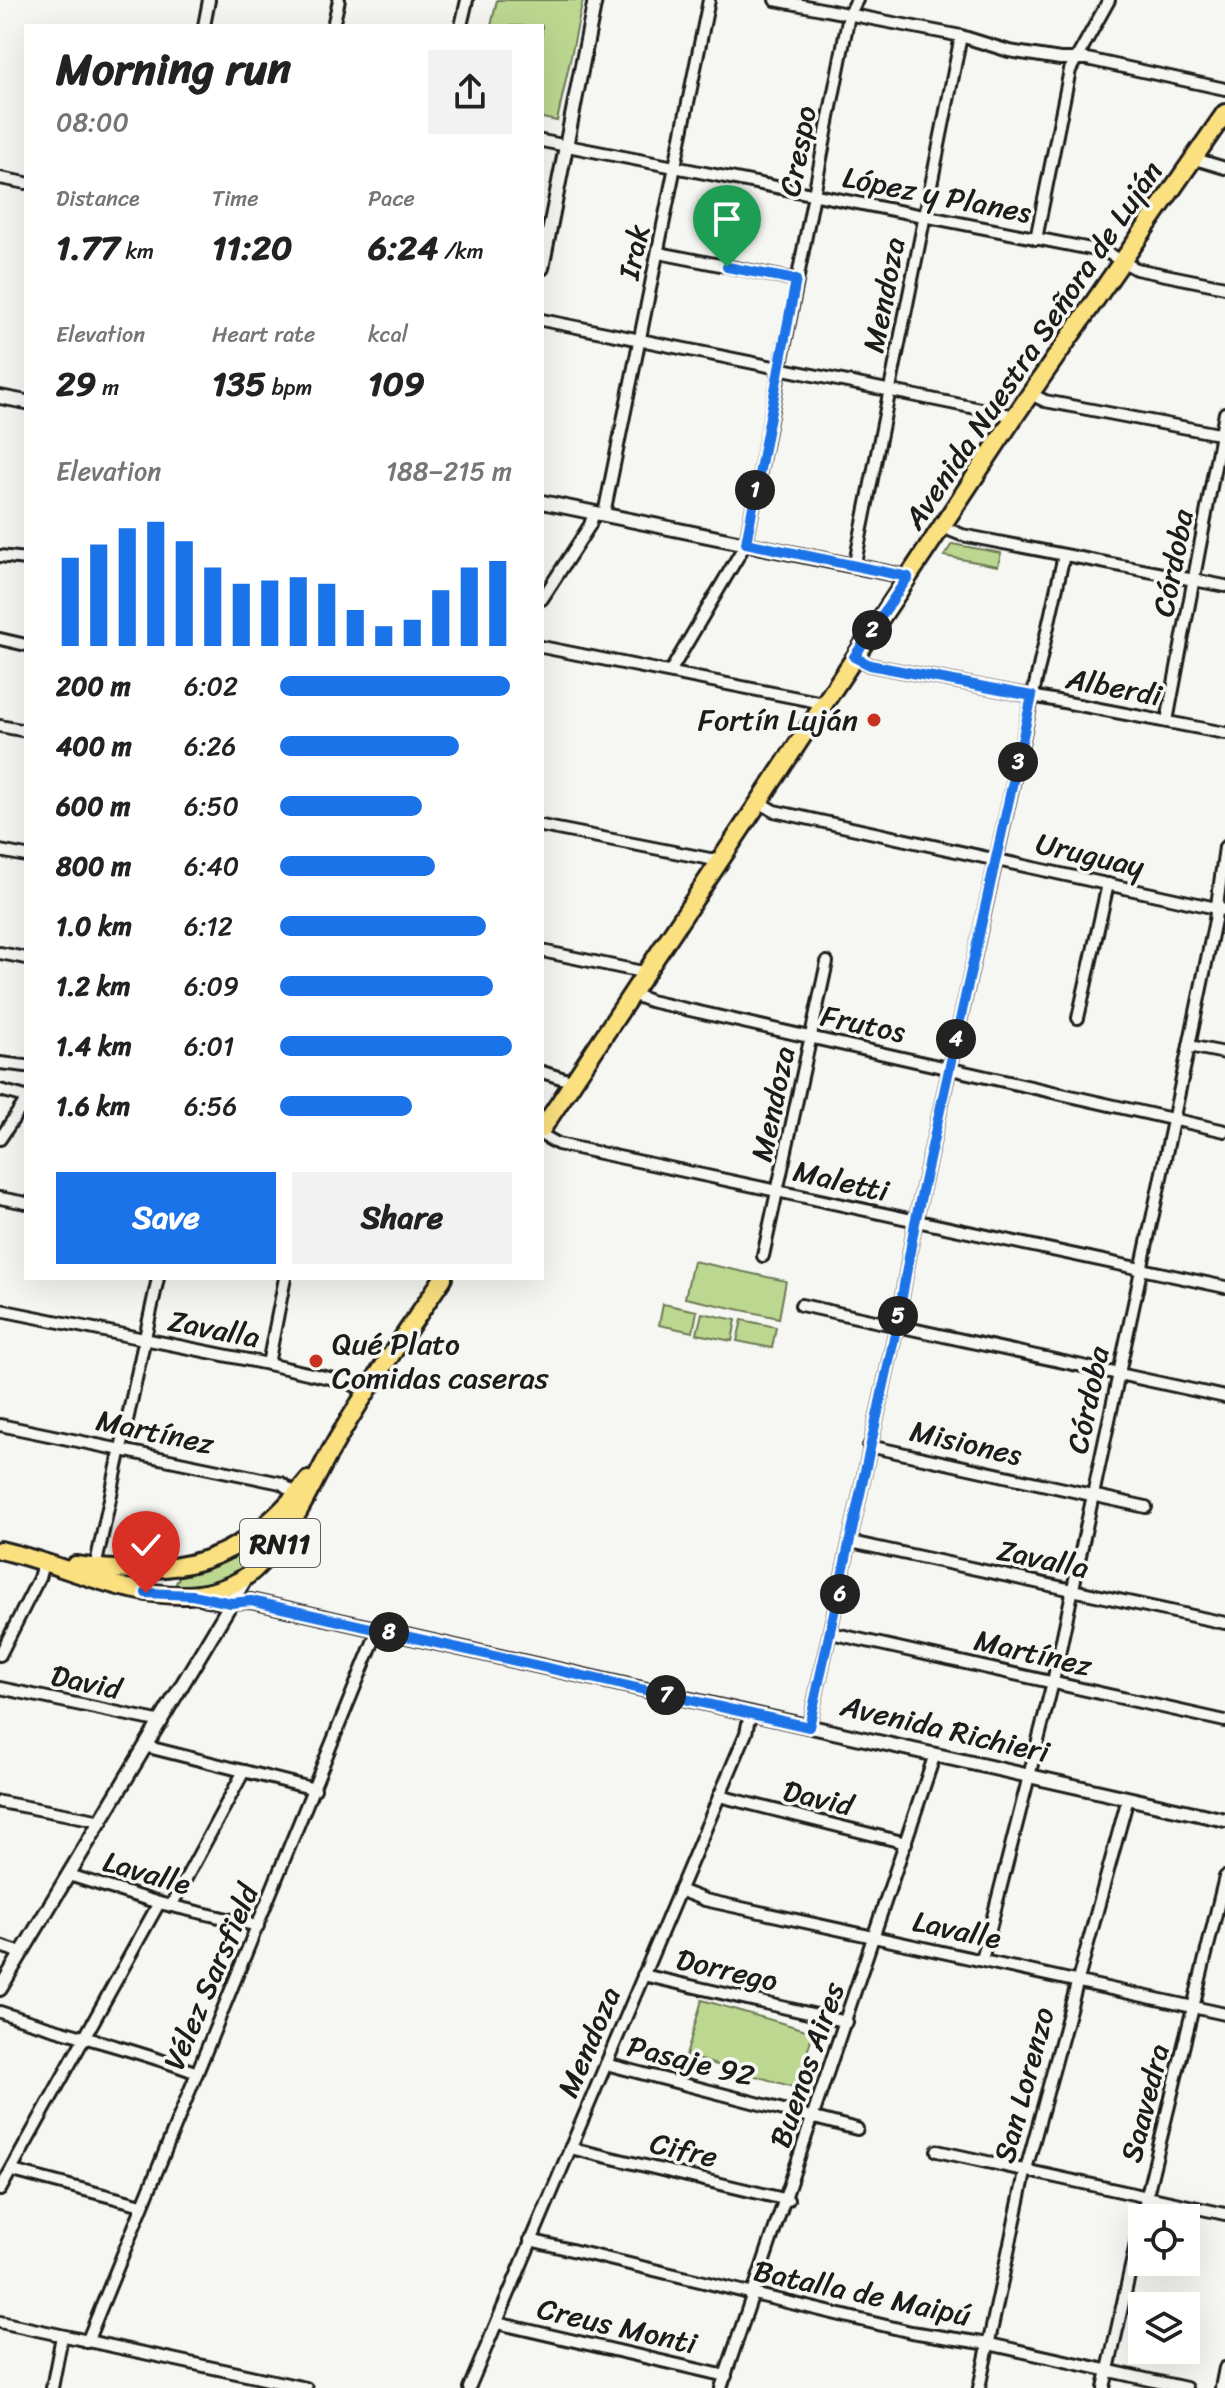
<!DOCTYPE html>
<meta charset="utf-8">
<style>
:root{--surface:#fff;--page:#f2f2f2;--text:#222;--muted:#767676;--accent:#1a73e8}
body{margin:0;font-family:Sriracha,sans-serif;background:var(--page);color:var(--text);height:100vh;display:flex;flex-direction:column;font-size:30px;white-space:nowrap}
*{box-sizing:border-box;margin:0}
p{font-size:26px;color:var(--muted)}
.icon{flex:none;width:44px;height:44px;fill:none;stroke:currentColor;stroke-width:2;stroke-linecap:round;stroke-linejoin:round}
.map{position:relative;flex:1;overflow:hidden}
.side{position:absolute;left:24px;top:24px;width:520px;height:1256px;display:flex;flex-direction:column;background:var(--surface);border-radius:0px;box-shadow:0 8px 32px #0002}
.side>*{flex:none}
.tools{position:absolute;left:1128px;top:2204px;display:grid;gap:16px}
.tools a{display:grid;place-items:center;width:72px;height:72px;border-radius:0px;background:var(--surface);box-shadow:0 8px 32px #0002;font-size:40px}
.pin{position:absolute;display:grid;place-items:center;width:68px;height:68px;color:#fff;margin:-82px -34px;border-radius:50% 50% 50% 0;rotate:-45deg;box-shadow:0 0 8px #0007}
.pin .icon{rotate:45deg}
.km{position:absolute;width:40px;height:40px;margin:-20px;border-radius:50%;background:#222;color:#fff;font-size:22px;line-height:40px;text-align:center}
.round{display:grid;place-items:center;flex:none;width:84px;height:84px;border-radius:0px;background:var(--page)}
.head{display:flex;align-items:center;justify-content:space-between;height:136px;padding:0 32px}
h1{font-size:44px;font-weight:700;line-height:60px}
.stats{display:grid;grid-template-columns:repeat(3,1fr);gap:12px;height:136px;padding:8px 32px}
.stats div{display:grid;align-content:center}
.stats b{font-size:34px;font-weight:700}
.stats small{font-size:22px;font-weight:400}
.stats p{font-size:22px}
.chart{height:224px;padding:16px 32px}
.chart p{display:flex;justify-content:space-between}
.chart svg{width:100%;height:144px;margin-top:8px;stroke:var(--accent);stroke-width:6}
.cta{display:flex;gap:16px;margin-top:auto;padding:16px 32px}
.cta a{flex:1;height:92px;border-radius:0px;background:var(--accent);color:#fff;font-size:32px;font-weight:700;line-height:92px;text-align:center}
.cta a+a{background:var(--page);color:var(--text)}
ul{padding:0 32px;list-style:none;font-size:26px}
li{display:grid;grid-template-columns:128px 96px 1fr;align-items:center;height:60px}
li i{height:20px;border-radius:10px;background:var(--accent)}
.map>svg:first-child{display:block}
.green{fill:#bcd890;stroke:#6c7a56;stroke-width:2}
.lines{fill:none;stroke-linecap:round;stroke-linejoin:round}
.minor-casing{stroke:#1c1c1c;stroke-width:16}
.tertiary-casing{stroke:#1c1c1c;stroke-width:18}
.primary-casing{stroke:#1c1c1c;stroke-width:22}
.minor{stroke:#f6f6f2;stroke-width:10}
.tertiary{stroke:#f6f6f2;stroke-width:12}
.primary{stroke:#fbe080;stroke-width:16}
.route-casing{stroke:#fff;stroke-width:16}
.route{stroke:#1a73e8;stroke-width:10}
.poi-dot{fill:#c8321e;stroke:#f6f6f2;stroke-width:3}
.labels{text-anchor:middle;stroke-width:7;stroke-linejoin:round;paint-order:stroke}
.shield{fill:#f6f6f2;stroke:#5d5d5c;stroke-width:2}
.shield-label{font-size:28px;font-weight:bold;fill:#1c1c1c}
.street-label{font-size:30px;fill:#1c1c1c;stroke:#f6f6f2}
.poi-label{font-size:30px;fill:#1c1c1c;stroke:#f6f6f2;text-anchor:end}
</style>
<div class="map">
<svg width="1225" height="2388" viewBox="0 0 1225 2388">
<rect width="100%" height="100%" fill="#f6f6f2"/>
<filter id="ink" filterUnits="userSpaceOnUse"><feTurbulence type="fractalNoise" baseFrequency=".0125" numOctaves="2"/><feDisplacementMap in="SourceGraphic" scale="16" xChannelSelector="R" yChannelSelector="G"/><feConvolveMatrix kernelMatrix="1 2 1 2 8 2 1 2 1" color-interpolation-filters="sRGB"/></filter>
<g filter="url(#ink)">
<g class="green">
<polygon points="497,0 583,0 557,121 542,118 542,26 491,26"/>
<polygon points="952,544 1001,553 998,566 944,556"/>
<polygon points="693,1261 786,1281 779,1318 685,1298"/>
<polygon points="663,1304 697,1311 693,1332 659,1325"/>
<polygon points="702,1313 736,1320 732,1341 697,1334"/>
<polygon points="742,1320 776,1327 772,1348 737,1341"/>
<path d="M239,1553L248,1561C246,1580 195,1591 179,1587L176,1583L182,1572Z"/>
<polygon points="702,2000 813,2032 797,2088 686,2056"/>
</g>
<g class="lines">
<defs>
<g id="minor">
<polyline points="775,0 961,36 1009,51 1060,59 1087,59 1225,89"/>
<polyline points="204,26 209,0"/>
<polyline points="333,26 339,0"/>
<polyline points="461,26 467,0"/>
<polyline points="542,141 1106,252 1136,269 1225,287"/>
<polyline points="1195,159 1225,168"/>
<polyline points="0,178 26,183"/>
<polyline points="1036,239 1070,70 1109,0"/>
<polyline points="659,253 796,280"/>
<polyline points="542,320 1015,416"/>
<polyline points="1031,394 1045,401 1224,435"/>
<polyline points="604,514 709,0"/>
<polyline points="942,527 962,535 1225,586"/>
<polyline points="0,556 26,559"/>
<polyline points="855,563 961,36"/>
<polyline points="542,599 590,525 594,512"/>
<polyline points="0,639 26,645"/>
<polyline points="542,647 823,703"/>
<polyline points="854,657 870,665 1225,733"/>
<polyline points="670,672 746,543 849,15 857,0"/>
<polyline points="1167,721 1225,413"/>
<polyline points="0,726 26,731"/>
<polyline points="759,802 774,811 1225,910"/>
<polyline points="542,826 720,861"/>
<polyline points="0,851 26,856"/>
<polyline points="542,951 647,973"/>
<polyline points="0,953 26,958"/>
<polyline points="632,994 650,1001 1225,1131"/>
<polyline points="1078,1018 1108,884"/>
<polyline points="1189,1046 1225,1053"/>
<polyline points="0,1063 26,1066"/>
<polyline points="542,1072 574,1082"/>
<polyline points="0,1090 26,1097"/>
<polyline points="542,1135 558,1144 1225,1287"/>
<polyline points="0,1139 26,1100"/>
<polyline points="0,1198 26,1203"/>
<polyline points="763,1256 827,962"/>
<polyline points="801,1305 1225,1397"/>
<polyline points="0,1310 268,1364 347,1382 368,1392"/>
<polyline points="268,1364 285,1278"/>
<polyline points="0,1425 281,1483 297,1495"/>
<polyline points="869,1446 1146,1507"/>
<polyline points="851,1542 1225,1623"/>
<polyline points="95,1568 158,1278"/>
<polyline points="831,1633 1225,1721"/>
<polyline points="0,1655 39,1578 44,1560"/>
<polyline points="0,1688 162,1722"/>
<polyline points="809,1727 897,1325 915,1223 1064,555"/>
<polyline points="148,1747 315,1789"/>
<polyline points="719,1796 906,1843"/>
<polyline points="0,1802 102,1821"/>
<polyline points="69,1875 159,1903 258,1926"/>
<polyline points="679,1890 705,1900 1225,2014"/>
<polyline points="171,1906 244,1771"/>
<polyline points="0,1946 22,1953"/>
<polyline points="982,1960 1053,1682 1189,1046 1215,920 1225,847"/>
<polyline points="643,1975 847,2022"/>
<path d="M0,2012C65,2034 133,2048 197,2073"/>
<polyline points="606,2064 857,2129"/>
<polyline points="570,2148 788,2200"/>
<polyline points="937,2151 1225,2214"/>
<polyline points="13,2171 142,2205"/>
<polyline points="0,2190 159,1903"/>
<polyline points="530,2240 911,2332 989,2344 1186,2388"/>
<polyline points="0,2322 306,2388"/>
<polyline points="497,2323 726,2376"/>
<polyline points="87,2342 378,1630"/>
<polyline points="52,2388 62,2336"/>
<polyline points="469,2388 746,1733 750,1714"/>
<polyline points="721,2388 934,1757"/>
<polyline points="979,2388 1025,2173 1128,1798"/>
<polyline points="1104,2388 1146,2199 1225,1877"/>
<polyline points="1221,2388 1225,2368"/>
</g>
<g id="tertiary">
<polyline points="542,268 595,0"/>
<polyline points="0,397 26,402"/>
<polyline points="542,502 908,577"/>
<polyline points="195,1596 220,1602 251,1601 1225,1820"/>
<polyline points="0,1989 246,1578"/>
</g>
<g id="primary">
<polyline points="542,1129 1015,416 1225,113"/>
<path d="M0,1550C64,1564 121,1597 188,1595C211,1594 239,1585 255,1569C291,1535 307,1494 330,1452C364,1392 405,1335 443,1278"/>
<path d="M75,1565C177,1580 244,1563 308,1480"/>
</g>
</defs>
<use href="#minor" class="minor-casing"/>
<use href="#tertiary" class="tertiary-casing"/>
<use href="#primary" class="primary-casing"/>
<use href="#minor" class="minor"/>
<use href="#tertiary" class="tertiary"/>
<use href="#primary" class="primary"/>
</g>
</g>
<g class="lines" filter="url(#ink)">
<defs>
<polyline id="route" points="146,1593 192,1595 231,1603 251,1601 809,1727 897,1325 915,1223 1032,696 870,665 854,657 908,577 746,543 796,280 727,267"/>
</defs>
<use href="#route" class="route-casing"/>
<use href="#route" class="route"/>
</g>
<g class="poi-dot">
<circle cx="874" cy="720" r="8"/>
<circle cx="316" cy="1361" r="8"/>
</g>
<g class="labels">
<rect class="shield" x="240" y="1519" width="80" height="48" rx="6"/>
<g class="shield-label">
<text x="280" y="1553">RN11</text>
</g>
<g class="street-label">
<text transform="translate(798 151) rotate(-79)" y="10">Crespo</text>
<text transform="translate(937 195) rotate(11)" y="10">López y Planes</text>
<text transform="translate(634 252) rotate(-78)" y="10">Irak</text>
<text transform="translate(884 295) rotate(-79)" y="10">Mendoza</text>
<text transform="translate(1033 345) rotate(-56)" y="10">Avenida Nuestra Señora de Luján</text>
<text transform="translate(1173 563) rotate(-79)" y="10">Córdoba</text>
<text transform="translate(1114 687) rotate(11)" y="10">Alberdi</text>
<text transform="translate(1090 855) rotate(13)" y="10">Uruguay</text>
<text transform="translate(863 1024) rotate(12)" y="10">Frutos</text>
<text transform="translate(773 1104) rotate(-78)" y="10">Mendoza</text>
<text transform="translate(841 1181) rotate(13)" y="10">Maletti</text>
<text transform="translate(214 1329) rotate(11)" y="10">Zavalla</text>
<text transform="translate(1088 1400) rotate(-78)" y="10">Córdoba</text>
<text transform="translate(155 1432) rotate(12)" y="10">Martínez</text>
<text transform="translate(966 1443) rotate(13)" y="10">Misiones</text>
<text transform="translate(1043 1559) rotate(12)" y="10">Zavalla</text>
<text transform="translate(1033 1653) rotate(13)" y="10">Martínez</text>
<text transform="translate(86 1682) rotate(12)" y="10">David</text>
<text transform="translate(945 1729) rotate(13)" y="10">Avenida Richieri</text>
<text transform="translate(818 1798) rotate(13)" y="10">David</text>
<text transform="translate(147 1873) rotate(16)" y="10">Lavalle</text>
<text transform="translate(957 1930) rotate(12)" y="10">Lavalle</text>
<text transform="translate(727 1970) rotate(13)" y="10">Dorrego</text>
<text transform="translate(211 1977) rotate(-67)" y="10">Vélez Sarsfield</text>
<text transform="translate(589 2042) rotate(-67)" y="10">Mendoza</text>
<text transform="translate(691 2061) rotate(14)" y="10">Pasaje 92</text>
<text transform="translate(807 2065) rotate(-71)" y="10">Buenos Aires</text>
<text transform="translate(1024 2085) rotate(-75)" y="10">San Lorenzo</text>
<text transform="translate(1145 2103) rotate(-76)" y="10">Saavedra</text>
<text transform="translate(684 2150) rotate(13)" y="10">Cifre</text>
<text transform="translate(862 2293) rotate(12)" y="10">Batalla de Maipú</text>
<text transform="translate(617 2326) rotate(13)" y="10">Creus Monti</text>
</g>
<g class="poi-label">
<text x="858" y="730">Fortín Luján</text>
<text x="332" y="1354" text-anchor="start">Qué Plato<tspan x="332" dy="34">Comidas caseras</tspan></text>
</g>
</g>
</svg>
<div class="tools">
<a><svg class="icon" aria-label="locate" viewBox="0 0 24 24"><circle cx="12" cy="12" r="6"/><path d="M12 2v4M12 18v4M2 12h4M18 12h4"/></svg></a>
<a><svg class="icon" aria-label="layers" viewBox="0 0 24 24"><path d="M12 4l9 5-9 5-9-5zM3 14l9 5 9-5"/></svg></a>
</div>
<div class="pin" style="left:727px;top:267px;background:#1e9e55"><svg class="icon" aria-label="arrive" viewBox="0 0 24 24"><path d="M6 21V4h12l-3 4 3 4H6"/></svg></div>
<div class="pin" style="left:146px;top:1593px;background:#d93025"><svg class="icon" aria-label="check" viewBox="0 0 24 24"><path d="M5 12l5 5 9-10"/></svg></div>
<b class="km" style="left:755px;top:490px">1</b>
<b class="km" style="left:872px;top:630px">2</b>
<b class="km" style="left:1018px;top:762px">3</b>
<b class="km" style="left:956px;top:1039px">4</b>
<b class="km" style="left:898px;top:1316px">5</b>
<b class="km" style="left:840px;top:1594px">6</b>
<b class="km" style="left:666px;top:1695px">7</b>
<b class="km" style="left:389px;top:1632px">8</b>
<section class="side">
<div class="head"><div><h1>Morning run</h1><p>08:00</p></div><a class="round"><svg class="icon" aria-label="share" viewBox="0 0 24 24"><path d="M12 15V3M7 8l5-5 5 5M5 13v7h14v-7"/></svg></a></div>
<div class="stats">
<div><p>Distance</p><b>1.77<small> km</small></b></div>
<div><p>Time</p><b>11:20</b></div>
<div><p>Pace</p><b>6:24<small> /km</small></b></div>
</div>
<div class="stats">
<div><p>Elevation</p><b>29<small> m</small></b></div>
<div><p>Heart rate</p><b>135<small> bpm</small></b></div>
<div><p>kcal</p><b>109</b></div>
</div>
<div class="chart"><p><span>Elevation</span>188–215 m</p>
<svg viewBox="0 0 160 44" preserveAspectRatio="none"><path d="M5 44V17M15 44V13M25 44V8M35 44V6M45 44V12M55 44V20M65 44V25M75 44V24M85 44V23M95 44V25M105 44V33M115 44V38M125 44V36M135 44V27M145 44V20M155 44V18"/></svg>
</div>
<ul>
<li><b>200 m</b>6:02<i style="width:99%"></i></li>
<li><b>400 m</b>6:26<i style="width:77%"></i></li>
<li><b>600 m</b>6:50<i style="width:61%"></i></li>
<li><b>800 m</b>6:40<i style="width:67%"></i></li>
<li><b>1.0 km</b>6:12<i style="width:89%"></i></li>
<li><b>1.2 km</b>6:09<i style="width:92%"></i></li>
<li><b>1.4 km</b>6:01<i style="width:100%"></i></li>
<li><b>1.6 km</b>6:56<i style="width:57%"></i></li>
</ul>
<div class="cta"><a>Save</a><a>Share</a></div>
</section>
</div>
